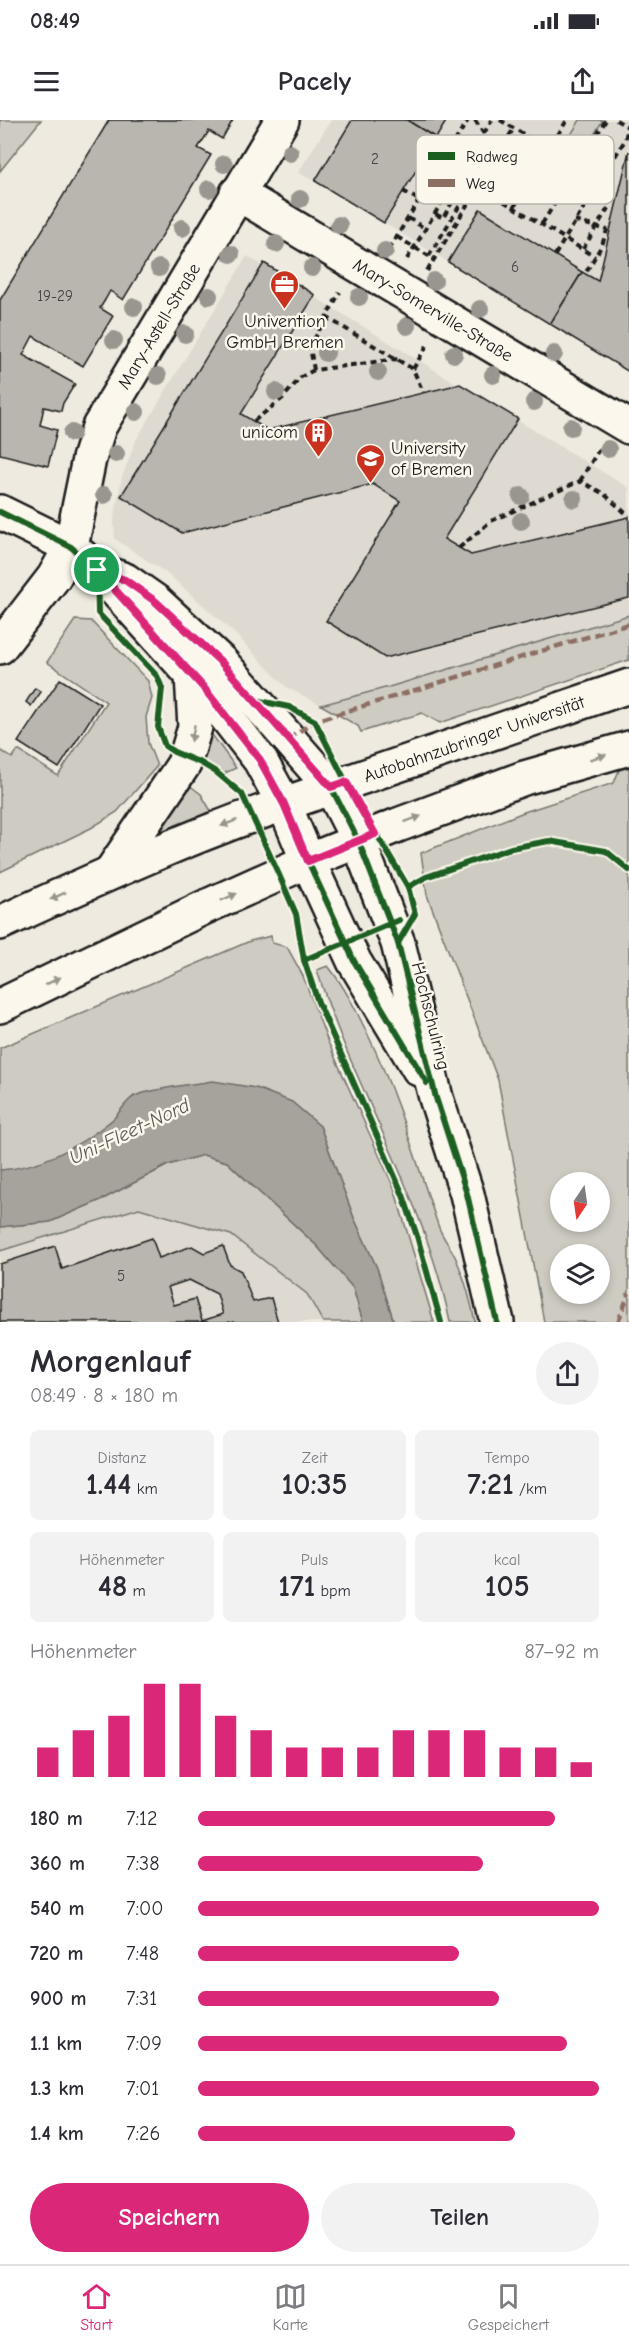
<!DOCTYPE html>
<html lang="de">
<meta charset="utf-8">
<style>
:root{--surface:#fff;--page:#f2f2f3;--text:#2b2b33;--muted:#7c7c81;--line:#e1e1e2;--accent:#db2777}
body{margin:0;font-family:"Comic Neue",sans-serif;background:var(--page);color:var(--text);height:100vh;display:flex;flex-direction:column;font-size:22px;white-space:nowrap}
*{box-sizing:border-box;margin:0}
p{font-size:20px;color:var(--muted)}
.icon{flex:none;width:33px;height:33px;fill:none;stroke:currentColor;stroke-width:2;stroke-linecap:round;stroke-linejoin:round}
.map{position:relative;height:1202px;overflow:hidden}
.drawer{display:flex;flex-direction:column;background:var(--surface);flex:1}
.drawer>*{flex:none}
.needle{width:39px;rotate:193deg}
.fabs{position:absolute;left:550px;top:1052px;display:grid;gap:12px}
.fabs a{display:grid;place-items:center;width:60px;height:60px;border-radius:50%;background:var(--surface);box-shadow:0 3px 9px #0003;font-size:30px}
.pin{position:absolute;display:grid;place-items:center;width:51px;height:51px;color:#fff;margin:-26px;border:3px solid #fff;border-radius:50%;box-shadow:0 2px 6px #0007}
.round{display:grid;place-items:center;flex:none;width:63px;height:63px;border-radius:32px;background:var(--page)}
.head{display:flex;align-items:center;justify-content:space-between;height:102px;padding:0 30px}
h1{font-size:33px;font-weight:800;line-height:45px}
.figures{display:grid;grid-template-columns:repeat(3,1fr);gap:9px;height:102px;padding:6px 30px}
.figures div{display:grid;align-content:center;border-radius:9px;background:var(--page);text-align:center}
.figures b{font-size:30px;font-weight:800}
.figures small{font-size:16px;font-weight:400}
.figures p{font-size:16px}
.chart{height:168px;padding:12px 30px}
.chart p{display:flex;justify-content:space-between}
.chart svg{width:100%;height:108px;margin-top:6px;stroke:var(--accent);stroke-width:6}
.primary-button{display:flex;gap:12px;margin-top:auto;padding:12px 30px}
.primary-button a{flex:1;height:69px;border-radius:36px;background:var(--accent);color:#fff;font-size:24px;font-weight:800;line-height:69px;text-align:center}
.primary-button a+a{background:var(--page);color:var(--text)}
ul{padding:0 30px;list-style:none;font-size:20px}
li{display:grid;grid-template-columns:96px 72px 1fr;align-items:center;height:45px}
li i{height:15px;border-radius:8px;background:var(--accent)}
.status{display:flex;justify-content:space-between;align-items:center;height:42px;padding:0 30px;background:var(--surface);direction:ltr}
.status svg{height:16px;fill:currentColor}
header{display:flex;justify-content:space-between;align-items:center;height:78px;padding:0 30px;background:var(--surface);font-size:27px;font-weight:800}
.tabs{display:flex;justify-content:space-around;align-items:center;height:84px;border-top:2px solid var(--line);background:var(--surface);font-size:16px;color:var(--muted)}
.tabs a{display:grid;justify-items:center;gap:3px}
.tabs .current{color:var(--accent)}
.map>svg:first-child{display:block}
.built{fill:#dedad1}
.green{fill:#ceccc2;stroke:#75746f;stroke-width:1.5;fill-rule:evenodd}
.water{fill:#a6a39d;stroke:#6f6d69;stroke-width:1.5}
.building{fill:#b9b6af;stroke:#1c1c1c;stroke-width:1.5;fill-rule:evenodd}
.lines{fill:none;stroke-linecap:round;stroke-linejoin:round}
.minor-casing{stroke:#1c1c1c;stroke-width:38}
.major-casing{stroke:#1c1c1c;stroke-width:38}
.highway-casing{stroke:#1c1c1c;stroke-width:38}
.path{stroke:#1c1c1c;stroke-width:4;stroke-dasharray:6 4.5;stroke-linecap:butt}
.minor{stroke:#fbf7ec;stroke-width:33}
.major{stroke:#fbf7ec;stroke-width:33}
.highway{stroke:#fbf7ec;stroke-width:33}
.quiet{stroke:#8d6e63;stroke-width:4.5;stroke-dasharray:9 4.5;stroke-linecap:butt}
.cycleway-casing{stroke:#fbf7ec;stroke-width:10}
.cycleway{stroke:#1b5e20;stroke-width:6}
.tree{fill:#98968f}
.oneway{fill:#97948e}
.route-casing{stroke:#fff;stroke-width:12}
.route{stroke:#db2777;stroke-width:8}
.labels{text-anchor:middle;stroke-width:5;stroke-linejoin:round;paint-order:stroke}
.number-label{font-size:15px;fill:#434241}
.street-label{font-size:18px;fill:#1c1c1c;stroke:#fbf7ec}
.poi-label{font-size:18px;fill:#1c1c1c;stroke:#fbf7ec}
.water-label{font-size:20px;font-style:italic;fill:#5a5956;stroke:#fbf7ec}
.key{fill:#fbf7ec;stroke:#b8b5ae;stroke-width:1.5}
.key-label{font-size:16px;fill:#1c1c1c}
</style>
<div class="status"><b>08:49</b><svg viewBox="0 0 49 12"><path d="M0 12V9h3v3zM5 12V6h3v6zM10 12V3h3v9zM15 12V0h3v12zM26 1h20v11H26zM47 4h2v5h-2z"/></svg></div>
<header><svg class="icon" aria-label="menu" viewBox="0 0 24 24"><path d="M4 6h16M4 12h16M4 18h16"/></svg>Pacely<svg class="icon" aria-label="share" viewBox="0 0 24 24"><path d="M12 15V3M7 8l5-5 5 5M5 13v7h14v-7"/></svg></header>
<div class="map">
<svg width="629" height="1202" viewBox="0 0 629 1202">
<rect width="100%" height="100%" fill="#eeeadf"/>
<filter id="ink" filterUnits="userSpaceOnUse"><feTurbulence type="fractalNoise" baseFrequency=".0167" numOctaves="2"/><feDisplacementMap in="SourceGraphic" scale="12" xChannelSelector="R" yChannelSelector="G"/><feConvolveMatrix kernelMatrix="1 2 1 2 8 2 1 2 1" color-interpolation-filters="sRGB"/></filter>
<g filter="url(#ink)">
<g class="built">
<polygon points="331,0 629,0 629,252 315,61 298,53"/>
<polygon points="247,136 629,368 629,495 389,567 321,585 286,567 234,513 169,455 115,419 114,400 122,357 136,320"/>
<polygon points="139,1088 231,1115 307,1174 323,1202 0,1202 0,1131"/>
</g>
<g class="green">
<polygon points="0,0 41,0 0,51"/>
<polygon points="580,0 603,0 578,41 561,31"/>
<polygon points="629,495 629,540 440,603 422,593 361,612 358,606 321,585 389,567"/>
<polygon points="75,500 91,501 148,561 152,578 146,597 148,623 157,646 117,692 91,708 0,752 0,630 12,638 18,630 58,656 106,582 47,542"/>
<polygon points="210,612 236,648 223,654 197,637"/>
<path d="M629,647V1202H544L498,960L427,775L421,733L524,692L614,663L619,650ZM561,1062H600V1101H561ZM561,1134H600V1173H561Z"/>
<polygon points="185,662 201,674 211,691 146,717"/>
<polygon points="271,816 272,823 287,827 303,856 328,922 394,1068 434,1202 394,1202 377,1148 354,1098 320,1006 170,968 134,976 117,996 90,1018 51,1039 17,1049 0,1050 0,928 250,821"/>
<path d="M328,846C345,867 357,892 369,917C398,977 416,1041 438,1105C442,1118 452,1128 457,1141C465,1160 471,1181 475,1202H450C425,1078 354,970 317,850Z"/>
<polygon points="203,1035 227,1042 317,1126 353,1168 363,1202 323,1202 307,1174 231,1115 139,1088 0,1131 0,1107 50,1102 103,1079 168,1045"/>
</g>
<path class="water" d="M213,961L256,968L292,982L320,1006L354,1098L377,1148L394,1202H363L353,1168L317,1126L227,1042L203,1035L168,1045L103,1079L50,1102L0,1107V1050C43,1047 80,1026 112,1000C120,993 126,980 135,976C150,969 194,964 213,961Z"/>
<g class="building">
<polygon points="109,0 233,0 222,19 209,11 198,28 211,35 123,180 110,171 105,180 100,188 113,196 83,246 33,216 23,235 75,264 63,283 61,291 44,287 40,305 57,310 48,346 0,334 0,180"/>
<polygon points="352,0 407,0 436,18 384,103 315,61"/>
<polygon points="407,0 447,0 436,18"/>
<polygon points="629,31 629,252 550,204 582,152 598,161"/>
<polygon points="480,89 582,152 550,204 448,142"/>
<polygon points="264,143 315,175 241,294 268,310 460,264 518,299 444,419 471,435 629,397 629,478 385,538 326,501 400,381 373,364 182,413 121,376"/>
<polygon points="60,559 100,584 59,648 18,622"/>
<polygon points="35,568 41,572 31,586 26,582"/>
<path d="M152,1118L159,1138L192,1126L204,1133L223,1126L230,1145L241,1151L253,1182L271,1178L278,1202H0V1144L55,1126L62,1149ZM189,1160L217,1174L223,1194L202,1201L195,1179L174,1185L168,1167Z"/>
</g>
<g class="lines">
<defs>
<g id="minor">
<polyline points="237,73 629,307"/>
<polyline points="0,392 71,427 97,450 203,567 260,640 284,684 308,741 354,841 419,949"/>
<polyline points="97,450 125,460 155,481 221,542 331,667 358,720 398,823 436,978 467,1074 497,1202"/>
<polyline points="0,527 54,457 71,427 89,339 99,307 282,0"/>
</g>
<g id="major">
<polyline points="284,684 629,566"/>
<polyline points="308,741 398,705 524,658 629,628"/>
</g>
<g id="highway">
<polyline points="111,752 184,644 195,607 192,555"/>
<path d="M0,803C94,760 187,717 284,684"/>
<polyline points="0,886 203,788 308,741"/>
</g>
</defs>
<use href="#minor" class="minor-casing"/>
<use href="#major" class="major-casing"/>
<use href="#highway" class="highway-casing"/>
<g class="path">
<polyline points="475,0 484,14"/>
<polyline points="500,0 600,60"/>
<polyline points="616,0 628,7"/>
<polyline points="447,34 593,72"/>
<polyline points="459,54 595,137"/>
<polyline points="403,71 419,80"/>
<polyline points="424,72 446,76"/>
<polyline points="496,76 531,19"/>
<polyline points="514,87 567,0"/>
<polyline points="408,98 426,109"/>
<polyline points="575,101 607,110 602,125 586,152"/>
<polyline points="542,104 606,0"/>
<polyline points="397,117 434,139"/>
<polyline points="389,129 468,0"/>
<polyline points="583,129 610,85 596,67"/>
<polyline points="555,135 625,20 629,3"/>
<polyline points="429,136 469,70 462,65 443,98 435,94"/>
<polyline points="407,139 492,0"/>
<polyline points="427,151 514,8"/>
<polyline points="326,197 413,249 423,272"/>
<polyline points="300,199 319,210"/>
<polyline points="413,249 428,224"/>
<polyline points="314,250 310,227 340,172"/>
<polyline points="254,301 283,278 301,257 314,250 398,239"/>
<polyline points="580,361 601,326"/>
<polyline points="459,428 491,401 580,361 604,374 629,396"/>
</g>
<use href="#minor" class="minor"/>
<use href="#major" class="major"/>
<use href="#highway" class="highway"/>
<g class="quiet">
<polyline points="288,619 315,601 629,504"/>
<polyline points="618,1202 629,1173"/>
</g>
<defs>
<g id="cycleway">
<polyline points="0,392 71,427 97,450 203,567 260,640 284,684 308,741 354,841 427,963"/>
<polyline points="97,450 125,460 155,481 221,542 331,667 358,720 398,823 436,978 467,1074 497,1202"/>
<polyline points="97,450 98,493 157,556 162,568 158,607 165,626 174,632 201,643 216,652 242,674 279,755 296,794 304,840 318,882 403,1075 417,1116 441,1202"/>
<polyline points="255,580 289,587 315,601 346,662 408,767 415,794 398,823"/>
<polyline points="408,767 426,757 511,728 549,721 606,731 629,750"/>
<polyline points="304,840 399,800"/>
</g>
</defs>
<use href="#cycleway" class="cycleway-casing"/>
<use href="#cycleway" class="cycleway"/>
</g>
<g class="tree">
<circle cx="290" cy="33" r="9"/>
<circle cx="224" cy="44" r="9"/>
<circle cx="209" cy="69" r="9"/>
<circle cx="300" cy="79" r="9"/>
<circle cx="339" cy="105" r="9"/>
<circle cx="182" cy="108" r="9"/>
<circle cx="276" cy="124" r="9"/>
<circle cx="385" cy="131" r="9"/>
<circle cx="231" cy="134" r="9"/>
<circle cx="159" cy="148" r="9"/>
<circle cx="312" cy="148" r="9"/>
<circle cx="434" cy="161" r="9"/>
<circle cx="209" cy="176" r="9"/>
<circle cx="359" cy="177" r="9"/>
<circle cx="134" cy="187" r="9"/>
<circle cx="480" cy="189" r="9"/>
<circle cx="407" cy="206" r="9"/>
<circle cx="185" cy="214" r="9"/>
<circle cx="114" cy="220" r="9"/>
<circle cx="326" cy="233" r="9"/>
<circle cx="454" cy="234" r="9"/>
<circle cx="554" cy="234" r="9"/>
<circle cx="378" cy="252" r="9"/>
<circle cx="493" cy="255" r="9"/>
<circle cx="158" cy="256" r="9"/>
<circle cx="276" cy="272" r="9"/>
<circle cx="534" cy="282" r="9"/>
<circle cx="136" cy="292" r="9"/>
<circle cx="571" cy="307" r="9"/>
<circle cx="72" cy="313" r="9"/>
<circle cx="608" cy="329" r="9"/>
<circle cx="116" cy="334" r="9"/>
<circle cx="104" cy="375" r="9"/>
<circle cx="521" cy="376" r="9"/>
<circle cx="574" cy="379" r="9"/>
<circle cx="521" cy="401" r="9"/>
</g>
<defs><path id="oneway-solid" d="M-6-.8H1V-3.2L6.5 0L1 3.2V.8H-6Z" transform="scale(1.5)"/></defs>
<g class="oneway">
<use href="#oneway-solid" transform="translate(193 613) rotate(101)"/>
<use href="#oneway-solid" transform="translate(598 637) rotate(-16)"/>
<use href="#oneway-solid" transform="translate(413 699) rotate(-20)"/>
<use href="#oneway-solid" transform="translate(229 703) rotate(159)"/>
<use href="#oneway-solid" transform="translate(58 776) rotate(155)"/>
<use href="#oneway-solid" transform="translate(229 777) rotate(-24)"/>
<use href="#oneway-solid" transform="translate(53 861) rotate(-26)"/>
</g>
</g>
<g class="lines" filter="url(#ink)">
<defs>
<polygon id="route" points="97,450 125,460 155,481 221,542 331,667 346,662 375,714 308,741 284,684 260,640 203,567"/>
</defs>
<use href="#route" class="route-casing"/>
<use href="#route" class="route"/>
</g>
<defs>
<symbol id="office-pin" viewBox="-11 -11 22 30"><path d="M0 17L-7.5 6A9.5 9.5 0 1 1 7.5 6Z" fill="#c8321e" stroke="#fbf7ec"/><path d="M-6-3h4V-5.5h4V-3h4V5H-6ZM-1-4.5V-3h2v-1.5ZM-6 0V1H6V0Z" fill="#fff"/></symbol>
<symbol id="building-pin" viewBox="-11 -11 22 30"><path d="M0 17L-7.5 6A9.5 9.5 0 1 1 7.5 6Z" fill="#c8321e" stroke="#fbf7ec"/><path d="M-4-6H4V6H1V3H-1V6H-4ZM-2.5-4.3h1.7v1.8h-1.7ZM.8-4.3h1.7v1.8H.8ZM-2.5-1h1.7V.8h-1.7ZM.8-1h1.7V.8H.8Z" fill="#fff"/></symbol>
<symbol id="university-pin" viewBox="-11 -11 22 30"><path d="M0 17L-7.5 6A9.5 9.5 0 1 1 7.5 6Z" fill="#c8321e" stroke="#fbf7ec"/><path d="M0-5L7-2L0 1L-7-2ZM-4 1L0 2.5L4 1V4Q0 6-4 4Z" fill="#fff"/></symbol>
</defs>
<g fill-rule="evenodd">
<use href="#office-pin" x="268" y="148" width="33" height="45"/>
<use href="#building-pin" x="302" y="296" width="33" height="45"/>
<use href="#university-pin" x="354" y="322" width="33" height="45"/>
</g>
<g class="labels">
<g class="number-label">
<text x="375" y="44">2</text>
<text x="515" y="152">6</text>
<text x="55" y="181">19-29</text>
<text x="121" y="1161">5</text>
</g>
<g class="street-label">
<text transform="translate(433 190) rotate(31)" y="6">Mary-Somerville-Straße</text>
<text transform="translate(159 206) rotate(-59)" y="6">Mary-Astell-Straße</text>
<text transform="translate(474 619) rotate(-19)" y="6">Autobahnzubringer Universität</text>
<text transform="translate(431 896) rotate(76)" y="6">Hochschulring</text>
</g>
<g class="poi-label">
<text x="285" y="207">Univention<tspan x="285" dy="21">GmbH Bremen</tspan></text>
<text x="298" y="318" text-anchor="end">unicom</text>
<text x="391" y="334" text-anchor="start">University<tspan x="391" dy="21">of Bremen</tspan></text>
</g>
<g class="water-label">
<text transform="translate(129 1011) rotate(-25)" y="7">Uni-Fleet-Nord</text>
</g>
</g>
<rect x="416" y="15" width="198" height="69" rx="9" class="key"/>
<rect x="428" y="32" width="27" height="8" fill="#1b5e20"/>
<rect x="428" y="59" width="27" height="8" fill="#8d6e63"/>
<g class="key-label">
<text x="466" y="42">Radweg</text>
<text x="466" y="69">Weg</text>
</g>
</svg>
<div class="fabs">
<a><svg class="needle" viewBox="-14 -14 28 28"><path d="M0-13l5 13h-10z" fill="#e53935"/><path d="M0 13l5-13h-10z" fill="#7c7c81"/></svg></a>
<a><svg class="icon" aria-label="layers" viewBox="0 0 24 24"><path d="M12 4l9 5-9 5-9-5zM3 14l9 5 9-5"/></svg></a>
</div>
<div class="pin" style="left:97px;top:450px;background:#1e9e55"><svg class="icon" aria-label="arrive" viewBox="0 0 24 24"><path d="M6 21V4h12l-3 4 3 4H6"/></svg></div>
</div>
<section class="drawer">
<div class="head"><div><h1>Morgenlauf</h1><p>08:49 · 8 × 180 m</p></div><a class="round"><svg class="icon" aria-label="share" viewBox="0 0 24 24"><path d="M12 15V3M7 8l5-5 5 5M5 13v7h14v-7"/></svg></a></div>
<div class="figures">
<div><p>Distanz</p><b>1.44<small> km</small></b></div>
<div><p>Zeit</p><b>10:35</b></div>
<div><p>Tempo</p><b>7:21<small> /km</small></b></div>
</div>
<div class="figures">
<div><p>Höhenmeter</p><b>48<small> m</small></b></div>
<div><p>Puls</p><b>171<small> bpm</small></b></div>
<div><p>kcal</p><b>105</b></div>
</div>
<div class="chart"><p><span>Höhenmeter</span>87–92 m</p>
<svg viewBox="0 0 160 44" preserveAspectRatio="none"><path d="M5 44V32M15 44V25M25 44V19M35 44V6M45 44V6M55 44V19M65 44V25M75 44V32M85 44V32M95 44V32M105 44V25M115 44V25M125 44V25M135 44V32M145 44V32M155 44V38"/></svg>
</div>
<ul>
<li><b>180 m</b>7:12<i style="width:89%"></i></li>
<li><b>360 m</b>7:38<i style="width:71%"></i></li>
<li><b>540 m</b>7:00<i style="width:100%"></i></li>
<li><b>720 m</b>7:48<i style="width:65%"></i></li>
<li><b>900 m</b>7:31<i style="width:75%"></i></li>
<li><b>1.1 km</b>7:09<i style="width:92%"></i></li>
<li><b>1.3 km</b>7:01<i style="width:100%"></i></li>
<li><b>1.4 km</b>7:26<i style="width:79%"></i></li>
</ul>
<div class="primary-button"><a>Speichern</a><a>Teilen</a></div>
</section>
<nav class="tabs">
<a class="current"><svg class="icon" aria-label="home" viewBox="0 0 24 24"><path d="M3 11l9-7 9 7M6 9v11h12V9"/></svg>Start</a>
<a><svg class="icon" aria-label="map" viewBox="0 0 24 24"><path d="M3 6l6-2 6 2 6-2v14l-6 2-6-2-6 2zM9 4v14M15 6v14"/></svg>Karte</a>
<a><svg class="icon" aria-label="saved" viewBox="0 0 24 24"><path d="M7 4h10v16l-5-4-5 4z"/></svg>Gespeichert</a>
</nav>
